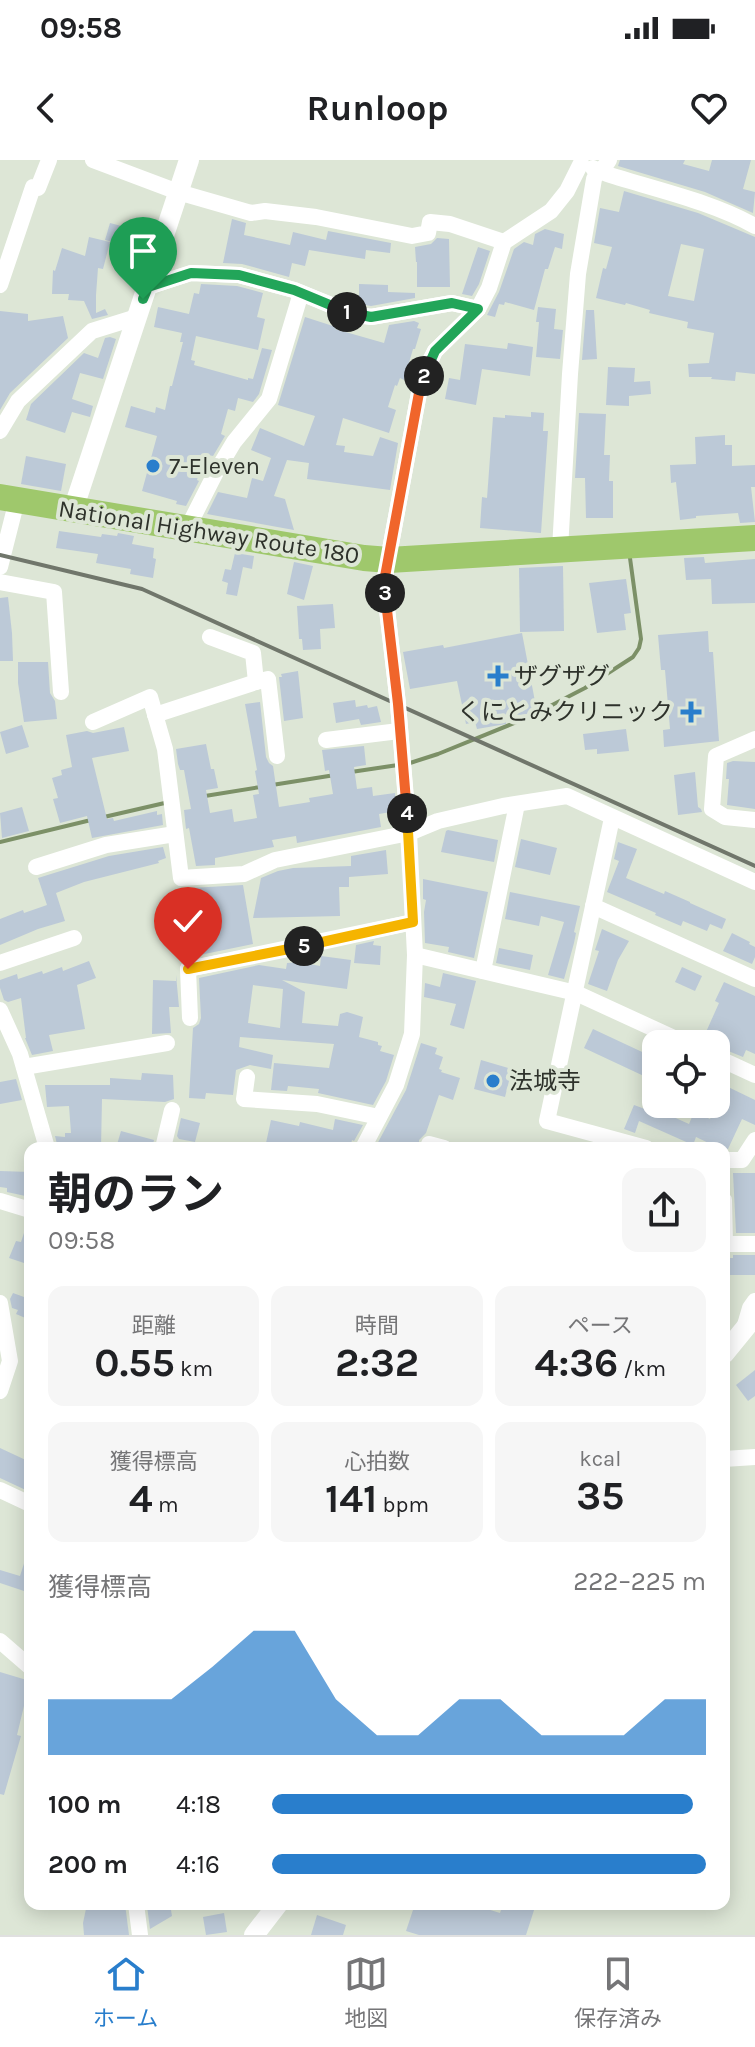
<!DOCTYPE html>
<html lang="ja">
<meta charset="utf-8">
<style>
:root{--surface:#fff;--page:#f6f6f6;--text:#202124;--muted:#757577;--line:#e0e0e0;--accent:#297ecc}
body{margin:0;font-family:Karla,"Noto Sans JP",sans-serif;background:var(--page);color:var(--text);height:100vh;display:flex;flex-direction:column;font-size:30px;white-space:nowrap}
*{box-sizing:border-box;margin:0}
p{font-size:26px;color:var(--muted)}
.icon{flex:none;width:44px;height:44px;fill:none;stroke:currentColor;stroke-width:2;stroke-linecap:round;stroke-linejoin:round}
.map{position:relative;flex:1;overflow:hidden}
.side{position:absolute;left:24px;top:982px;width:706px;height:768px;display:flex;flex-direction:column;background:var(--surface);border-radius:16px;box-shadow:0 4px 20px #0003}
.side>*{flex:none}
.buttons{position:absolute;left:642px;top:870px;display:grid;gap:16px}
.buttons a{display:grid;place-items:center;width:88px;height:88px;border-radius:16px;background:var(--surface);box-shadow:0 4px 20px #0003;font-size:40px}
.pin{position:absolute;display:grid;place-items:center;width:68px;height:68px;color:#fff;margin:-82px -34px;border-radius:50% 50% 50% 0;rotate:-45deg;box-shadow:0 0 8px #0007}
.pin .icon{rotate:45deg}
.km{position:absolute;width:40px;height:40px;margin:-20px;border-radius:50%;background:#222;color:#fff;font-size:22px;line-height:40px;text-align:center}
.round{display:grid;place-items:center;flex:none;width:84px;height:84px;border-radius:16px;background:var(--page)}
.summary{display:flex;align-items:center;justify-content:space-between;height:136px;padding:0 24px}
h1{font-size:44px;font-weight:700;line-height:60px}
.figures{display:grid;grid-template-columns:repeat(3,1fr);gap:12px;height:136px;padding:8px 24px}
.figures div{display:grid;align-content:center;border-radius:16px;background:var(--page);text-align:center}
.figures b{font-size:40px;font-weight:700}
.figures small{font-size:22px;font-weight:400}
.figures p{font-size:22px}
.chart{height:224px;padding:16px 24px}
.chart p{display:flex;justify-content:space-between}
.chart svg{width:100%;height:144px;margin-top:8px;fill:var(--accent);opacity:.7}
ul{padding:0 24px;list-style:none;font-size:26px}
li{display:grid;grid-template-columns:128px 96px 1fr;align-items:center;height:60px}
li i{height:20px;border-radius:10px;background:var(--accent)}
.status{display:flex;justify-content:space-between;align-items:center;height:56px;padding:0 40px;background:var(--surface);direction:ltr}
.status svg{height:22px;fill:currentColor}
header{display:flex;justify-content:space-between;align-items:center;height:104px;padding:0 24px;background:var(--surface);font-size:36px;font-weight:700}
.menu{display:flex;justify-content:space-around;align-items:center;height:112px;border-top:2px solid var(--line);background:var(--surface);font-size:22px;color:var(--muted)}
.menu a{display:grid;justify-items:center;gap:4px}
.menu .on{color:var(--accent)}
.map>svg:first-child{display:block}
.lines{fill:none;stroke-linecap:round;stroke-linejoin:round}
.stream{stroke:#7c9067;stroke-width:4}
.building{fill:#bcc9d7;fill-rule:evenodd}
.minor{stroke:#fff;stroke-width:16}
.tertiary{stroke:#fff;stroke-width:20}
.trunk{stroke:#9fc86c;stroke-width:26}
.rail{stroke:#70766b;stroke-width:4}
.split-1-casing{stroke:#fff;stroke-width:16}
.split-2-casing{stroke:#fff;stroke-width:16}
.split-3-casing{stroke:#fff;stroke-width:16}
.split-4-casing{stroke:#fff;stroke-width:16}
.split-5-casing{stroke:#fff;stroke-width:16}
.split-6-casing{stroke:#fff;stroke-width:16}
.split-1{stroke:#22a559;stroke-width:10}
.split-2{stroke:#22a559;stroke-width:10}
.split-3{stroke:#f0652b;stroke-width:10}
.split-4{stroke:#f0652b;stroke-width:10}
.split-5{stroke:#f5b400;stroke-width:10}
.split-6{stroke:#f5b400;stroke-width:10}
.poi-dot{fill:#297ecc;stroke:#dde6d6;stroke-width:3}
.labels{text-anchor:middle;stroke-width:8;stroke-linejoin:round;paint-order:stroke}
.poi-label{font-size:24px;fill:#2e322b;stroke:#dde6d6;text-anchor:start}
.street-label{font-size:24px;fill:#2e322b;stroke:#dde6d6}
</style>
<div class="status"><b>09:58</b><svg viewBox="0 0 49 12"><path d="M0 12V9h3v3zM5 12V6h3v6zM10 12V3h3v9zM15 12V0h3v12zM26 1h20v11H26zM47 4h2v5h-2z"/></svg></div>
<header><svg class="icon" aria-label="back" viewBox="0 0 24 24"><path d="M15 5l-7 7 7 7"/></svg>Runloop<svg class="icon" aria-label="heart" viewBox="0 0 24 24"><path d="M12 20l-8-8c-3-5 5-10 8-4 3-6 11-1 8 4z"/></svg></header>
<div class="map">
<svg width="755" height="1775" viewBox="0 0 755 1775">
<rect width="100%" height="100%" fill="#dde6d6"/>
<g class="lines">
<g class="stream">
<polyline points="407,604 438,594 529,557 585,528 633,497 639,488 641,479 630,398"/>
<polyline points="351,612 398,605"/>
<polyline points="272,625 335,615"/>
<polyline points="205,636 260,627"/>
<polyline points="104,657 169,642"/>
<polyline points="0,682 91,660"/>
</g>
</g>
<g class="building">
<polygon points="620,0 685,0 683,4 709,11 712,0 751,0 743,29 755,32 753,53 705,32 618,6"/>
<path d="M624,31L698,53L755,77V214L736,212L735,221L711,219L712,217H689L688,204L709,203L714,173L687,168L688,162L649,153L650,150L626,143L625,145L596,138L603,108L606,109L612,87L594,83L600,48L619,52ZM681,84L704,89L694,141L668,136Z"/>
<polygon points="232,59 246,63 244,75 290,85 293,72 326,80 328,71 391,83 390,93 366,90 365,99 309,90 305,106 292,103 289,117 242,104 223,103"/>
<polygon points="110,63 140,71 135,88 105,80"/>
<polygon points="545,69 564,74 562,89 555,87 548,109 545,109 534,150 505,142 504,145 499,144 495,157 487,155 499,132 514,89 524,82 533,85 535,74"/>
<polygon points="89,77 110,82 103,109 98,108 96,135 96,153 105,149 108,155 92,159 84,141 68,140 69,134 52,134 53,110 55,111 62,88 85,96"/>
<polygon points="437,78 449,79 450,127 417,127 417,102 416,102 415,87 431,84"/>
<polygon points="478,87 490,91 479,124 472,136 462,134"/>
<polygon points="201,124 237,126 263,133 257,157 265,159 258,190 196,176 191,200 195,201 194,205 248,220 248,218 253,219 262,188 272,190 259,234 253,242 238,238 235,251 228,249 221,274 225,276 213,296 204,294 197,320 199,321 186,346 176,344 177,341 142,331 157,276 125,267 131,246 155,253 156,247 165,250 170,226 172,226 183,182 180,182 182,173 154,167 158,147 189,154 194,133 199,134"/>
<polygon points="359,124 388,125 388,132 415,133 415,138 371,146 359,144"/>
<polygon points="538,147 556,149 554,169 563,170 560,199 536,197 539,162 536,162"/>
<polygon points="586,150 594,150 597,199 582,200"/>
<polygon points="0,151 28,154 28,161 63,156 68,178 10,233 0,250"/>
<polygon points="305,157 336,167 335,169 384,183 389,165 414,161 419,163 417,168 421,169 415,189 413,189 404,220 400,218 397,226 395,225 388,247 396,250 389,273 343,258 336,285 345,286 344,292 373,296 380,277 398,283 390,330 307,319 309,303 287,300 274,336 285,339 294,370 207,354 218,332 247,338 252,318 263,321 271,298 251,290 260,268 304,286 315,256 278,245"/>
<polygon points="110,177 116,179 103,219 80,213 72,239 93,246 90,257 72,252 65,273 26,260 31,244 84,193 98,198 105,178"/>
<polygon points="508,183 533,187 530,216 482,209 476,245 445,239 449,218 460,220 465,184 507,189"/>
<polygon points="608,207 635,208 634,222 650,221 651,234 629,236 629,246 606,245"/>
<polygon points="531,252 544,253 543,271 548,271 541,373 480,368 482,337 487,338 493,257 505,258 505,255 531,257"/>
<polygon points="579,253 606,254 604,295 610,295 609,321 613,321 613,358 586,358 585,318 575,318"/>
<polygon points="725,275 725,285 732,285 732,306 755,305 755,327 751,327 755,362 740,363 738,353 696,356 696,358 680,360 676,322 671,323 670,305 696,304 695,277"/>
<polygon points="26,296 66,304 61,331 21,324"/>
<polygon points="59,371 101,377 102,374 117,376 118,373 134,376 132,384 154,388 153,398 156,399 153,418 130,414 131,409 96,403 98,394 56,388"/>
<polygon points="235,393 254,396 252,409 243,407 237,436 226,434 228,423 222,421 225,409 231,410"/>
<polygon points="704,397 705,403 755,399 755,443 712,444 711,419 686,420 684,398"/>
<polygon points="294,402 313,406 304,440 287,434"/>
<polygon points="563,406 564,471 520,472 519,408"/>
<polygon points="626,419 631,453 624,454 626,470 597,473 589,423"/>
<polygon points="8,437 12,473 13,501 0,501 0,438"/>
<polygon points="333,444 335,468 320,469 321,489 303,490 302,479 299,479 297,446"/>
<polygon points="708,471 709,492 713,492 719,581 664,587 663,570 670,569 665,510 661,510 658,475"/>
<polygon points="522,473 537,552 505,558 506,564 477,569 475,562 466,564 457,521 410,529 403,492 443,485 444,488"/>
<polygon points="18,502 48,502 50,533 55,541 57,559 24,562 18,523"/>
<polygon points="298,511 303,558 284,561 279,517 282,517 281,514"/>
<polygon points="355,540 356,547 367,545 368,548 377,546 381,562 361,565 359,559 336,563 333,543"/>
<polygon points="260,542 266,597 269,603 273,606 279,647 310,642 309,638 333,634 329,610 325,611 322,590 364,586 366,605 354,607 357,629 372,627 373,636 395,633 396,651 379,654 381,667 297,683 296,676 272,680 274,687 215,698 215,705 196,706 189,668 186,669 184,650 191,649 184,610 180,610 178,604 176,589 206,584 211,609 214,609 218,628 206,630 210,653 232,649 234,662 257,658 253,635 259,634 255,611 257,610 245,544"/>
<polygon points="22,565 29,587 6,594 0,572"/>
<polygon points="124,567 129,591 92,598 107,659 113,658 114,661 157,651 157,655 162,654 163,665 92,678 87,656 60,663 53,639 58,638 52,618 62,615 61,610 72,607 66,575 87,571 93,573"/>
<polygon points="626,569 629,591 597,594 597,589 585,590 583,574"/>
<polygon points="733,601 755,602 755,649 727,645 729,619 726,619 727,603"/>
<polygon points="695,612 698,647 701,649 702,652 678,655 674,615"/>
<polygon points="22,647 29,671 2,678 0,653"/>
<polygon points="448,670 498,680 494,702 441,692 446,671"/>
<polygon points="521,679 557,688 550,715 515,707"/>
<polygon points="618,682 637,689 626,718 664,734 665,731 690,742 690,743 726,759 722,769 710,764 707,771 683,761 681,766 655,755 656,753 607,732 619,701 614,699"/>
<polygon points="163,687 166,698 158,701 159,703 84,722 56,733 65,761 38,769 0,785 0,759 23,750 24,753 47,745 38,718 109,696"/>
<polygon points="386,690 388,714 349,717 349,727 339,727 340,756 253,758 261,718 278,711 293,708 351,706 351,696"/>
<polygon points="423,719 488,732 474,798 448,792 449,787 425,783 424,752 426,740 423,739"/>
<polygon points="243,725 253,784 190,797 192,774 190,753 192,753 191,728"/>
<polygon points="510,732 580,746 574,772 576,773 574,783 564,819 548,815 564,762 541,756 539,766 505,759"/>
<polygon points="602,769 629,781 618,800 607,831 588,824 599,791 595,790"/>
<polygon points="732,773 750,782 749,784 755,787 755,797 752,804 723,791"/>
<polygon points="374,781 373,785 381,786 380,805 354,803 356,785"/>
<polygon points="499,788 533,795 530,810 496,803"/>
<path d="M321,796L351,800L347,829L282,820L305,832L302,863L338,866L340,854L347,852L363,857L359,877L378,882V885L382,886L380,891L394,895L386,921L373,945L318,933L319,929L288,926L287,931L271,930L274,903L329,908L334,884L240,877L239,887L273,895L271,909L250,905L236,910L233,935L206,933L205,939L189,938L193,868L199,864L201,858L199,818L259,805L286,809L287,803L299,802L320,806ZM253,825L283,829L280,868L248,863Z"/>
<polygon points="89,801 96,818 77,825 85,869 49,875 53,891 32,895 25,878 26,878 21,838 8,842 4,840 0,828 0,820 17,814 18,819 42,811 43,814 62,807 63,811"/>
<polygon points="682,807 702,816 695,831 675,822"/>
<polygon points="443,813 476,821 464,869 450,865 456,844 424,837 425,823 440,827"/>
<polygon points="176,815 179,847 169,847 171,873 152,874 153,820 176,821"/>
<polygon points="724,822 755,836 755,894 746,890 743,897 716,886 716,884 707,884 702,881 719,843 715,841"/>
<polygon points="593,869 655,898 646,917 584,888"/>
<polygon points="421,883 437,888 435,894 443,897 439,909 442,910 441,912 460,918 453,940 439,935 426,973 419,980 419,988 375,988 406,930"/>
<polygon points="481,900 512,909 505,937 474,929"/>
<polygon points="142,913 173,915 174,939 165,942 102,939 101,988 58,988 55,976 65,977 65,973 71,973 69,946 47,947 45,925 110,925 110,918 141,920"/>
<polygon points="16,919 22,940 0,944 0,922"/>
<polygon points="726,926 755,940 755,965 742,959 728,989 719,988 696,977 693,985 639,961 635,973 624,969 634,945 656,953 658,950 689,964 694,952 710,959"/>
<polygon points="181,958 200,963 195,982 179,979 177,976"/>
<polygon points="335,959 363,965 354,981 352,980 350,988 286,988 266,983 271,960 299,966 300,962 333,970"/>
<polygon points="121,971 154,980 152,988 116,988"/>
<polygon points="0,1011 30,1012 30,1037 7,1032 7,1028 0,1027"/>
<polygon points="733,1013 755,1013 755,1073 736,1073"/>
<polygon points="28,1061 30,1061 30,1105 9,1098 16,1081 21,1082"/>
<polygon points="733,1095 755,1095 755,1115 724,1115 724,1098 733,1098"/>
<polygon points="30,1123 30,1160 16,1154 18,1150 12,1148 10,1139 13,1133 24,1137"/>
<polygon points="755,1210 755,1236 748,1241 736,1225"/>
<polygon points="0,1288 30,1302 30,1332 0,1318"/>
<polygon points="28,1391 30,1391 30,1433 0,1423 0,1410 20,1416"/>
<polygon points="0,1512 30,1521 17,1575 21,1576 4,1635 0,1634"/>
<polygon points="87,1744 125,1744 129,1775 84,1775 83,1763"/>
<polygon points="160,1744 170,1744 172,1756 150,1769 147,1746"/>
<polygon points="415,1744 471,1744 500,1753 503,1744 536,1744 526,1775 419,1775 406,1771"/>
<polygon points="224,1753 227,1772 206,1775 203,1757"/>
<polygon points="317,1755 346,1765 343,1775 311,1775"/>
</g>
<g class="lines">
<g class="minor">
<polyline points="93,0 178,32 251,53 265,51 316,57 412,76 428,73 430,62 450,64 504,82"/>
<path d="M593,8L607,14C656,30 710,41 755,66"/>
<polyline points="0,125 33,27 38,28 49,0"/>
<polyline points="148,127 191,113 239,115 294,130 356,155 371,157 452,143 478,149"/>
<polyline points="0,271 18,241 92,171 137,157"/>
<polyline points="187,369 216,312 234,282 269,239 301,133"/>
<path d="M560,389L570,214L578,114L594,19C598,10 605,8 609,0"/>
<polyline points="0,407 17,340"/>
<polyline points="0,422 54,432 61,532"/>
<polyline points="256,522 268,519 277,596"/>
<polyline points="155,555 256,522 253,493 210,477"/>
<polyline points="93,562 150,537 165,589 181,718 244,714 275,700 409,673 438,661 503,646 567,636 755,722"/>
<polyline points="755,579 716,596 712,649 725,657 755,660"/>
<polyline points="326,580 399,571"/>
<polyline points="612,658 547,961 646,988"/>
<polyline points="36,707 106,685 175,674"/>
<polyline points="593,746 755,819"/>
<polyline points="415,795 576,833 687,884"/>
<polyline points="0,803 74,778"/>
<polyline points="483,811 517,644"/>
<polyline points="0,850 20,894 47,988"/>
<polyline points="190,858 188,809 413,762"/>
<polyline points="716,897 755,915"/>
<polyline points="24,907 167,883"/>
<polyline points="247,917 244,939 317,944 379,957"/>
<polyline points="429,984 444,988"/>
<polyline points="163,988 172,950"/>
<polyline points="363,988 396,925 412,874 415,795 409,673 398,544 384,422 419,233 427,206 435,191 478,149 489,128 504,82 551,51 567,31 581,3"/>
<polyline points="724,1000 742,1000 755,980"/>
<polyline points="724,1040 725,1084 755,1084"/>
<polyline points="0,1041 30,1050"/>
<polyline points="0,1143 10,1201 0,1231"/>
<polyline points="745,1165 750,1148 755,1141"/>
<polyline points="724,1299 755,1297"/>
<polyline points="0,1330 30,1344"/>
<polyline points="0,1481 30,1507"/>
<polyline points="136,1744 140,1775"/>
</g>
<g class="tertiary">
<polyline points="73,350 189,0"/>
<polyline points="724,1194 755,1156"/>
<polyline points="254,1775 278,1744"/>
</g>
<polyline class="trunk" points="0,337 364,398 389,400 755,378"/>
<polyline class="rail" points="0,395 142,429 755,706"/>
</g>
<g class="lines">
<defs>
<polyline id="split-1" points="143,139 148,127 191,113 239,115 294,130 347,152"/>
<polyline id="split-2" points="347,152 371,157 452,143 478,149 435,191 424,216"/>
<polyline id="split-3" points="385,433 384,422 419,233 424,216"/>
<polyline id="split-4" points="385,433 398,544 407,653"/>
<polyline id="split-5" points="304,786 413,762 407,653"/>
<polyline id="split-6" points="188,809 304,786"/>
</defs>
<use href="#split-1" class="split-1-casing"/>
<use href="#split-2" class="split-2-casing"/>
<use href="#split-3" class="split-3-casing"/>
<use href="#split-4" class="split-4-casing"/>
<use href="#split-5" class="split-5-casing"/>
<use href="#split-6" class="split-6-casing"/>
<use href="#split-1" class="split-1"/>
<use href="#split-2" class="split-2"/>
<use href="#split-3" class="split-3"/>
<use href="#split-4" class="split-4"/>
<use href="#split-5" class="split-5"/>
<use href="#split-6" class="split-6"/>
</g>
<g class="poi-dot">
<circle cx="153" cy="306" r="8"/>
<path d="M494 504h8v8h8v8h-8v8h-8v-8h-8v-8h8z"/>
<path d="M687 540h8v8h8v8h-8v8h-8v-8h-8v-8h8z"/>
<circle cx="493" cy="921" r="8"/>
</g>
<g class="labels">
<g class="poi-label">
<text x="169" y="314">7-Eleven</text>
<text x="514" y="524">ザグザグ</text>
<text x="673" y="560" text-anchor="end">くにとみクリニック</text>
<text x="509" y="929">法城寺</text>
</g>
<g class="street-label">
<text transform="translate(209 372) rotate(9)" y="8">National Highway Route 180</text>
</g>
</g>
</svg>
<div class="buttons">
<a><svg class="icon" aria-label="locate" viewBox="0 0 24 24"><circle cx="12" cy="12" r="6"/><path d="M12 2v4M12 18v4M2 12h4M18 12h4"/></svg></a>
</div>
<div class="pin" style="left:143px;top:139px;background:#1e9e55"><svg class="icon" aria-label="arrive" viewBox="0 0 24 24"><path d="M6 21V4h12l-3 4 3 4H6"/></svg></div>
<div class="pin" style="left:188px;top:809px;background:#d93025"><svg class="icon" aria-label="check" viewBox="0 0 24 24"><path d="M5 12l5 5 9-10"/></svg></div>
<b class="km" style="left:347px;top:152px">1</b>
<b class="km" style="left:424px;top:216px">2</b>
<b class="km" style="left:385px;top:433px">3</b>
<b class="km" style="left:407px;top:653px">4</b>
<b class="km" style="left:304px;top:786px">5</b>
<section class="side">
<div class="summary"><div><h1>朝のラン</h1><p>09:58</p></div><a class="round"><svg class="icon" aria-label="share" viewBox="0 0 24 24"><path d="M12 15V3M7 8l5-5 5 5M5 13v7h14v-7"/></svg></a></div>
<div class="figures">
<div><p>距離</p><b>0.55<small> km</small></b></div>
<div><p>時間</p><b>2:32</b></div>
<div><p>ペース</p><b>4:36<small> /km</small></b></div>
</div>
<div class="figures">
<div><p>獲得標高</p><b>4<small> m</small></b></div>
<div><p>心拍数</p><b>141<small> bpm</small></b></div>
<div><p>kcal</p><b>35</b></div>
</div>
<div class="chart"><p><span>獲得標高</span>222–225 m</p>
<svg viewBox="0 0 160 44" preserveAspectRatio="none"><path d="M0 44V27L10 27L20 27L30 27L40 17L50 6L60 6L70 27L80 38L90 38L100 27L110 27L120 38L130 38L140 38L150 27L160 27V44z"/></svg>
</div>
<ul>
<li><b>100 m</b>4:18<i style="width:97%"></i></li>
<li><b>200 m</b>4:16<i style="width:100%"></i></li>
</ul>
</section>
</div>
<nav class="menu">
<a class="on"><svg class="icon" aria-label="home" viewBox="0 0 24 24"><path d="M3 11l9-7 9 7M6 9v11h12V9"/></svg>ホーム</a>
<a><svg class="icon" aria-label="map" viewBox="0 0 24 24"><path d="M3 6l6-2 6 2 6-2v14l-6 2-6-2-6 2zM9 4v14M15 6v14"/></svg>地図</a>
<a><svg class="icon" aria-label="saved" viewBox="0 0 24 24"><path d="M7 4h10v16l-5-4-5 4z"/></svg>保存済み</a>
</nav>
